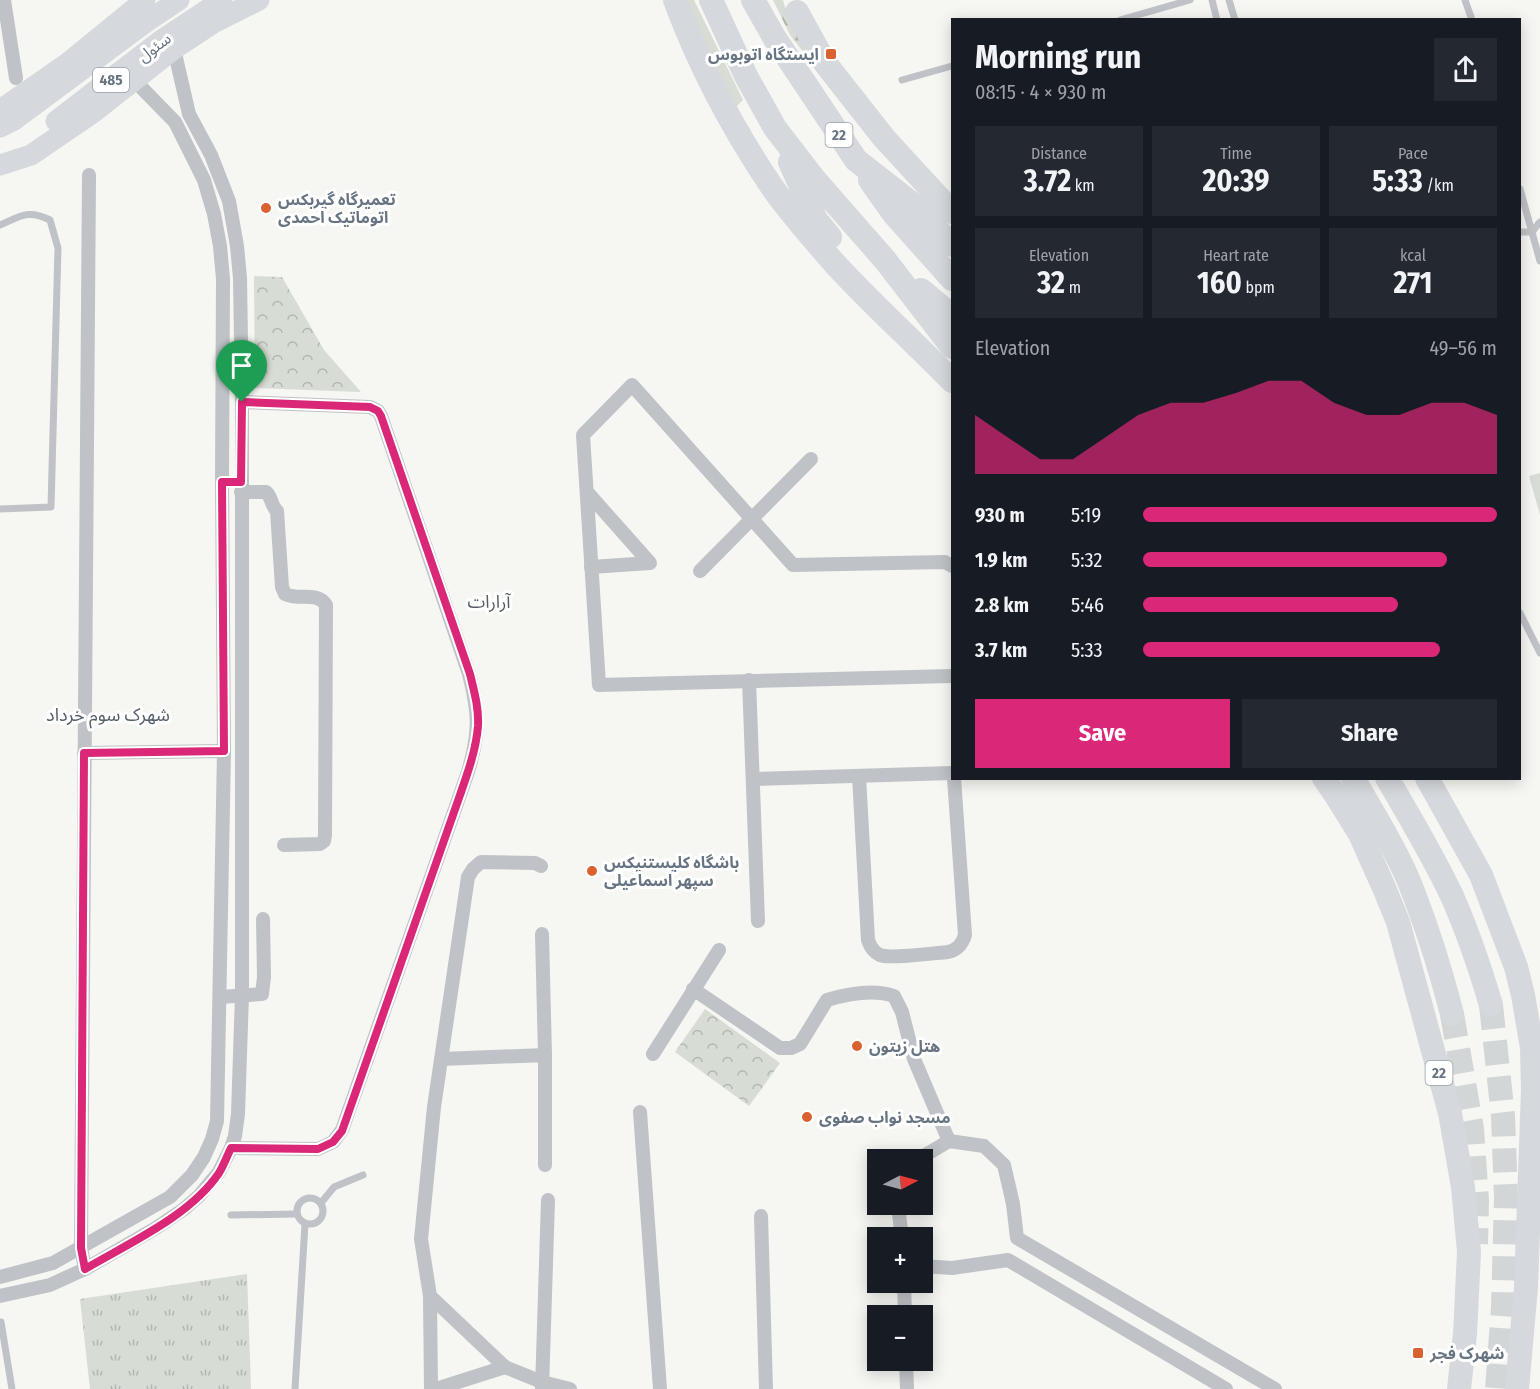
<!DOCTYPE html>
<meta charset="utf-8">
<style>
:root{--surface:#171b24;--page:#242831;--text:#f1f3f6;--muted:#9ea1a6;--accent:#db2777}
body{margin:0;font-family:"Fira Sans Condensed","Noto Sans Arabic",sans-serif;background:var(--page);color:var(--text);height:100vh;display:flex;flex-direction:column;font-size:22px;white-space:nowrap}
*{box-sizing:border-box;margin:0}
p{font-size:20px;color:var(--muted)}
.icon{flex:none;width:33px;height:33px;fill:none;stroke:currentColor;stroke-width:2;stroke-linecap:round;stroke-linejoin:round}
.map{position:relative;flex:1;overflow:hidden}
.sheet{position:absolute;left:951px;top:18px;width:570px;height:762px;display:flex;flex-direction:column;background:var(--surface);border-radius:0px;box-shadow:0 3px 15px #0003}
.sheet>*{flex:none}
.needle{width:39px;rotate:84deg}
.tools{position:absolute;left:867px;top:1149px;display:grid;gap:12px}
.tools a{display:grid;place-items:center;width:66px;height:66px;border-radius:0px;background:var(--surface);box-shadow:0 3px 15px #0003;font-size:30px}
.pin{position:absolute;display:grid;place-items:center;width:51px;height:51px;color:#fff;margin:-62px -26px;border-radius:50% 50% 50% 0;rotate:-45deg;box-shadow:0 0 6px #0007}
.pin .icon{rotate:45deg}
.round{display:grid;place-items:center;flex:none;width:63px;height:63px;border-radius:0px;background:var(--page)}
.overview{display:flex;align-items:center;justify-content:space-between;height:102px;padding:0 24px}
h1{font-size:33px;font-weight:700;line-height:45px}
.metrics{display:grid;grid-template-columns:repeat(3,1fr);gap:9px;height:102px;padding:6px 24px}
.metrics div{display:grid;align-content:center;border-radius:0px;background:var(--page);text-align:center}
.metrics b{font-size:30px;font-weight:700}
.metrics small{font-size:16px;font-weight:400}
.metrics p{font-size:16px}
.chart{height:168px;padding:12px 24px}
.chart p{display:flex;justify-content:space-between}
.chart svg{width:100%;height:108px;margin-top:6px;fill:var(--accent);opacity:.7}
.action{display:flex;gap:12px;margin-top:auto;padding:12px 24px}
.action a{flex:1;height:69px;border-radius:0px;background:var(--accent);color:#fff;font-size:24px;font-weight:700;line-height:69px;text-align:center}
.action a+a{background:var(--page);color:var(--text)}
ul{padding:0 24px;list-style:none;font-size:20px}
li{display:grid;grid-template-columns:96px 72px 1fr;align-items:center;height:45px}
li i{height:15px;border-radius:8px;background:var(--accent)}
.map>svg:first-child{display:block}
.grass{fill:url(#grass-tufts)}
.forest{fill:url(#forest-firs)}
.park{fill:url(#park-crowns)}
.garden{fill:#d7dcd4}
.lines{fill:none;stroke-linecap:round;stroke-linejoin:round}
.highway-tunnel{stroke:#d2d6d7;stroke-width:24;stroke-dasharray:24 12;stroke-linecap:butt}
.lane{stroke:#bfc2c6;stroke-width:7}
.street{stroke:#bfc2c6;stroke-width:14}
.primary{stroke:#d5d8dc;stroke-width:21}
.highway{stroke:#d5d8dc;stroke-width:24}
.route-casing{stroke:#fff;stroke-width:12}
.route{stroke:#db2777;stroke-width:8}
.poi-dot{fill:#d96230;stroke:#fff;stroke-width:2}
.labels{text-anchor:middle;stroke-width:6;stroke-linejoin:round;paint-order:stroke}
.shield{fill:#fff;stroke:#959ea8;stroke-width:1.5}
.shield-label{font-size:15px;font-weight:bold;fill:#677482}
.street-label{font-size:16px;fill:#677482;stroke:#fff}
.poi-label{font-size:16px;font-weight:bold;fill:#677482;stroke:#fff;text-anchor:start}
.neighbourhood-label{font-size:18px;fill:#545e68;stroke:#fff}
</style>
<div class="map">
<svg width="1540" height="1389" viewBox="0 0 1540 1389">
<defs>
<pattern id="grass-tufts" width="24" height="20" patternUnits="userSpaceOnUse" patternTransform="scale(1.5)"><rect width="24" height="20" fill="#d7dcd4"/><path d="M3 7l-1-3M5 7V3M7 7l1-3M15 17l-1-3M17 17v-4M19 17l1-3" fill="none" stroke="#b2b7b1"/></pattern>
<pattern id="forest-firs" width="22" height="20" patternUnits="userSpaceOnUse" patternTransform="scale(1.5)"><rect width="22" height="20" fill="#d7dcd4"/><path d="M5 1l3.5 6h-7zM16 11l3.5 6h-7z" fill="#b2b7b1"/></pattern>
<pattern id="park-crowns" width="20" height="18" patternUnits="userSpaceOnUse" patternTransform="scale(1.5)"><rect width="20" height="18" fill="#d7dcd4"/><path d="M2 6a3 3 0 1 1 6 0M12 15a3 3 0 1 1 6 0" fill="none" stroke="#b2b7b1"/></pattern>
</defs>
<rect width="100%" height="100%" fill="#f6f6f3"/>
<polygon class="grass" points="247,1274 251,1389 90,1389 80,1299"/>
<polygon class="forest" points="773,0 783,0 785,7 816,63 876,147 790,35"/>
<g class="park">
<polygon points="254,276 282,277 324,350 361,392 255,388"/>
<polygon points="705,1009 780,1063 749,1106 675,1052"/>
</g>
<g class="garden">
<polygon points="683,0 694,0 743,100 735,108"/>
<polygon points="1540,473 1540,515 1529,476"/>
</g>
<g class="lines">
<g class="highway-tunnel">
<polyline points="1491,1005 1503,1116 1506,1197 1503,1308 1497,1389"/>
<polyline points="1452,1014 1472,1129 1477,1201 1476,1244"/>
</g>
<g class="lane">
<polyline points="1212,0 1217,20"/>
<polyline points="1229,0 1235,20"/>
<polyline points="1465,0 1471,17"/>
<polyline points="1120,20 1190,0"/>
<polyline points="902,80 952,66"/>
<polyline points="1520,189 1540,261"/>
<path d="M0,225C21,216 28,209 50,220L58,248L51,507L0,509"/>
<polyline points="1520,232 1532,232 1540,222"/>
<polyline points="1520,613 1540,653"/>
<circle cx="310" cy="1211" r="13"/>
<polyline points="321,1203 334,1187 363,1175"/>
<polyline points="231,1215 297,1214"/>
<polyline points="1,1322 12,1389"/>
<polyline points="295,1389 305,1224"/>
</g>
<g class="street">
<polyline points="4,0 16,78"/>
<path d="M241,492H266C272,497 271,506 277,511L282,587L285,594C299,601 317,591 326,605L325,835L324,841L320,844L284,845"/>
<polyline points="587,492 650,563 591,567"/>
<polyline points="952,566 945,562 793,565 632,385 583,435 599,685 952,676"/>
<polyline points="700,571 811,459"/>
<polyline points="749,680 758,921"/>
<polyline points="84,753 224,751"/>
<path d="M859,776L868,940C870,946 873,952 880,955C889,959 935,953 948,952C957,950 962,945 965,935L954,778"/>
<polyline points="753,779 952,773"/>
<polyline points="541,866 535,863 481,862 473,869 468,877 434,1107 421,1239 430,1296 505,1367 542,1382 570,1389"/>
<polyline points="542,934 545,1055"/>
<path d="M693,989L780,1048H791L800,1044L827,1000C847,994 874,989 894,996L902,1012L914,1059L949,1141"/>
<polyline points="220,997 262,994 264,977 263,919"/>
<polyline points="653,1054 719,950"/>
<polyline points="441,1059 545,1055 545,1165"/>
<polyline points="640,1112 660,1389"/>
<path d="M231,1148L318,1149L333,1142L342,1130L468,772C480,731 479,714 469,674L381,416L378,411L370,407L242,402"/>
<polyline points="917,1160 949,1141 984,1146 1004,1165 1013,1204 1017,1238 1275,1389"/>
<polyline points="900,1204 899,1214 902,1238"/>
<polyline points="761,1216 766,1389"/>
<polyline points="922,1266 952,1268 1008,1260 1226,1389"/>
<polyline points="85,1269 81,1248 89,175"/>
<polyline points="0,1277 53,1263 170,1197 192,1175 204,1157 212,1139 217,1121 224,751 222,481 223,279 220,246 214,214 204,180 175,122 134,80"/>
<polyline points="904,1282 905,1316"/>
<polyline points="0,1296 50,1285 85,1269 156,1228 184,1209 199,1196 219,1172 231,1148 235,1136 238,1114 242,995 242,402 240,278 237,246 229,201 211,155 189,114 174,49"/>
<polyline points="430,1296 431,1389"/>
<polyline points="906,1360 907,1389"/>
<polyline points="436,1389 505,1367"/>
<polyline points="542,1389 548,1200"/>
</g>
<g class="primary">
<polyline points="0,110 69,62 145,0"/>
<polyline points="56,121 160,41 222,0"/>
<polyline points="0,127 14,120 146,22 179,0"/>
<polyline points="0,165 31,155 94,112 174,49 215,22 259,0"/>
</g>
<g class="highway">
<path d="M675,0C699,65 733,129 772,187C791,214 814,240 836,265C873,305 914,342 952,381"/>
<polyline points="711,0 746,76 775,128 815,180 885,260 952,347"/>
<polyline points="753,0 774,37 856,160 911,203 952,245"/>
<polyline points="797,12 825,63 884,138 952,212"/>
<polyline points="790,162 816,220 830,237"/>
<polyline points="870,180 894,214 952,279"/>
<polyline points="921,290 952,316"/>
<polyline points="1324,778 1335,794 1360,834 1385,890 1398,922 1450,1113 1463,1187 1469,1252 1465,1334 1459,1389"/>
<path d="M1353,778C1372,811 1393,844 1408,879C1426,923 1440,968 1452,1014"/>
<path d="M1387,778C1410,817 1433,856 1452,896C1468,932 1480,968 1491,1005"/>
<polyline points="1427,778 1481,875 1516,967 1523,995 1532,1048 1533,1090 1526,1287 1517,1389"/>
</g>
</g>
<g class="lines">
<defs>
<path id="route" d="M242,402L370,407L378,411L381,416L470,674C474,691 479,708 478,726C476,750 468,772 460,795L342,1131L333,1142L318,1149L231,1148C227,1156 224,1165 219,1173C190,1216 129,1243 85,1269L81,1248L84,753L224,751L222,482H241Z"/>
</defs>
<use href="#route" class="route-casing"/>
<use href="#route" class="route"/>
</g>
<g class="poi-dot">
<rect x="825" y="48" width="12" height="12" rx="3"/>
<circle cx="266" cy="208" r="6"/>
<circle cx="592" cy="871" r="6"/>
<circle cx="857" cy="1046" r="6"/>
<circle cx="807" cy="1117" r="6"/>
<rect x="1412" y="1347" width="12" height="12" rx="3"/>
</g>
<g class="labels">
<g class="shield">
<rect x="93" y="68" width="36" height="24" rx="4.5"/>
<rect x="825.5" y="123" width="27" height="24" rx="4.5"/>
<rect x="1425.5" y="1061" width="27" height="24" rx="4.5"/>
</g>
<g class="shield-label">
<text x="111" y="85">485</text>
<text x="839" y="140">22</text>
<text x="1439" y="1078">22</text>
</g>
<g class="street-label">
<text transform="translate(154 47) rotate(-37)" y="6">سئول</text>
</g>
<g class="poi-label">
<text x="819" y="60" text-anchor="end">ایستگاه اتوبوس</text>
<text x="278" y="205">تعمیرگاه گیربکس<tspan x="278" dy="18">اتوماتیک احمدی</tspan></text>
<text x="604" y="868">باشگاه کلیستنیکس<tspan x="604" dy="18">سپهر اسماعیلی</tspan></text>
<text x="869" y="1052">هتل زیتون</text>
<text x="819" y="1123">مسجد نواب صفوی</text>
<text x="1430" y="1359">شهرک فجر</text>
</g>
<g class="neighbourhood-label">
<text x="489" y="608">آرارات</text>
<text x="108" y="721">شهرک سوم خرداد</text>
</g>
</g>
</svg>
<div class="tools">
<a><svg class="needle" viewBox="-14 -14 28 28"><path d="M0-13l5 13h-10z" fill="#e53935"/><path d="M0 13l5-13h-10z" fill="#9ea1a6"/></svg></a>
<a>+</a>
<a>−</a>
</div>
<div class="pin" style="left:242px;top:402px;background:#1e9e55"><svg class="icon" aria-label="arrive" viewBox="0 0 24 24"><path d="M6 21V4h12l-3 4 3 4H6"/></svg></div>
<section class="sheet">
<div class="overview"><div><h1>Morning run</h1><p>08:15 · 4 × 930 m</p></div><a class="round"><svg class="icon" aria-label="share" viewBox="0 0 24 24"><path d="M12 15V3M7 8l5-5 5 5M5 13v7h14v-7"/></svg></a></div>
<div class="metrics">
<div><p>Distance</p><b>3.72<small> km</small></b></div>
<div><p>Time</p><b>20:39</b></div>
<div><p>Pace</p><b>5:33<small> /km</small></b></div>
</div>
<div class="metrics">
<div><p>Elevation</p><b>32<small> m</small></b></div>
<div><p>Heart rate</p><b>160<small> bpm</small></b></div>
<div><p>kcal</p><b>271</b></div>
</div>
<div class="chart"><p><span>Elevation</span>49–56 m</p>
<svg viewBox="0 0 160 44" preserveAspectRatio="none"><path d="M0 44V20L10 29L20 38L30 38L40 29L50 20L60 15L70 15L80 11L90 6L100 6L110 15L120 20L130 20L140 15L150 15L160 20V44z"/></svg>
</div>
<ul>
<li><b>930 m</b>5:19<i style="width:100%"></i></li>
<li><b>1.9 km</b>5:32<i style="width:86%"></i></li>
<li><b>2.8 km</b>5:46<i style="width:72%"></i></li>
<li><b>3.7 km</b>5:33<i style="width:84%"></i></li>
</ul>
<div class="action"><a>Save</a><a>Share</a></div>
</section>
</div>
